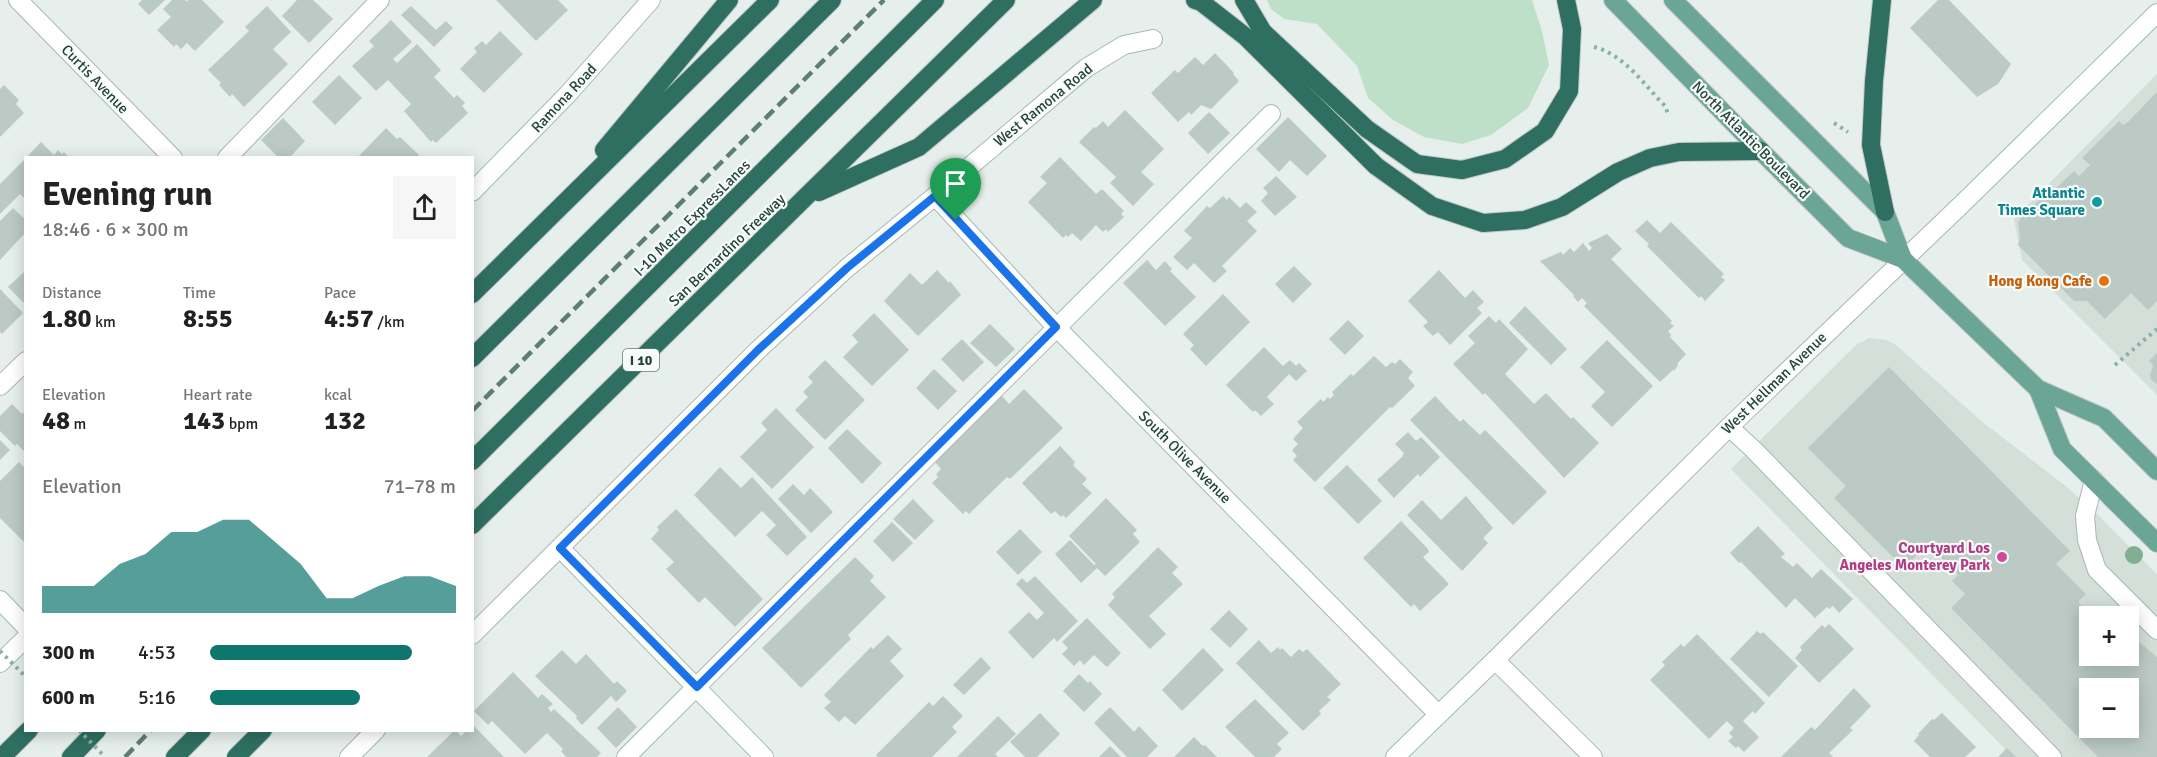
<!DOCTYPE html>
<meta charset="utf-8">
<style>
:root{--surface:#fff;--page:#f6f6f6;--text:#222;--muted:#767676;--accent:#0f766e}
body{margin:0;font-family:Signika,sans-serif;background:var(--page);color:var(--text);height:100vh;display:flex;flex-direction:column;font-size:22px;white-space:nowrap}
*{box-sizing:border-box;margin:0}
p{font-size:20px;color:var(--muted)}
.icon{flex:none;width:33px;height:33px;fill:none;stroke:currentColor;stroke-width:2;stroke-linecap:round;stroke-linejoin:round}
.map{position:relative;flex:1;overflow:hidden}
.details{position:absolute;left:24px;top:156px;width:450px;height:576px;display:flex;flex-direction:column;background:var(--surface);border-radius:0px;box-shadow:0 3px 15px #0003}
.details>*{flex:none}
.tools{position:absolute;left:2079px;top:606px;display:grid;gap:12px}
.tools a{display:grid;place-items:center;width:60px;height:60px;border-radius:0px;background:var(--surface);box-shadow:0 3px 15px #0003;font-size:30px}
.pin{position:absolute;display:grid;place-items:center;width:51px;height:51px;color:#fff;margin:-62px -26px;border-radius:50% 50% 50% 0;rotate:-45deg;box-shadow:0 0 6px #0007}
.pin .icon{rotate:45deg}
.round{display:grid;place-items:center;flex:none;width:63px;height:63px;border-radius:0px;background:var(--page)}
.head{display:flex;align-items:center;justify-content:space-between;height:102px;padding:0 18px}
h1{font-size:33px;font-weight:700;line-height:45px}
.figures{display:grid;grid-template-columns:repeat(3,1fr);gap:9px;height:102px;padding:6px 18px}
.figures div{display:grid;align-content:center}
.figures b{font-size:26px;font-weight:700}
.figures small{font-size:16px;font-weight:400}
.figures p{font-size:16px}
.chart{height:168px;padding:12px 18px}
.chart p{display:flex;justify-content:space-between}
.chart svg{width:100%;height:108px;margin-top:6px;fill:var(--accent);opacity:.7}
ul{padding:0 18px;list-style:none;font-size:20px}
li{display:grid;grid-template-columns:96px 72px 1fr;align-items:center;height:45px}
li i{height:15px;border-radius:8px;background:var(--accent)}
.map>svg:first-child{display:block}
.built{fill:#d4dfda;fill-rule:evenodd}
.green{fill:#bfe0c8}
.building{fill:#bbcac4;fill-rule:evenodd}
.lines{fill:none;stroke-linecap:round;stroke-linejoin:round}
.minor-casing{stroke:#a8b8b2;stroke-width:20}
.major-casing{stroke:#c2cac8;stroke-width:20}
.highway-casing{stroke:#c2cac8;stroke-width:20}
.path{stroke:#86b3a5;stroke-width:4;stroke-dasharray:3 4.5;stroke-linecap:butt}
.minor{stroke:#fff;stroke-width:18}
.major{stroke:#6aa596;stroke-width:18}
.highway{stroke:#2f6f62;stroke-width:18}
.rail{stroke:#5f7d75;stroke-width:4.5;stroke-dasharray:12 6;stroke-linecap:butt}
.path-bridge{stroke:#86b3a5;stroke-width:4;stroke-dasharray:3 4.5;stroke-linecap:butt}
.tree{fill:#80af93}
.route-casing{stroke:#fff;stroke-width:12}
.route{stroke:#1a73e8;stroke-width:8}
.culture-dot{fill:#0f9aa8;stroke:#f7fbf9;stroke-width:2}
.food-dot{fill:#e8710a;stroke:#f7fbf9;stroke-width:2}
.hotel-dot{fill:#d1479c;stroke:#f7fbf9;stroke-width:2}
.labels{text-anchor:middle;stroke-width:4.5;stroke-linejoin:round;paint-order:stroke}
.shield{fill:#f7fbf9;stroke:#637a73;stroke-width:1.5}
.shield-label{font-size:14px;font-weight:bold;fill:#24423a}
.street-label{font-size:15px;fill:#24423a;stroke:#f7fbf9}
.culture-label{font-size:15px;font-weight:bold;fill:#0d838f;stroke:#f7fbf9;text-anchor:end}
.food-label{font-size:15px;font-weight:bold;fill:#c56008;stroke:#f7fbf9;text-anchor:end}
.hotel-label{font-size:15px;font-weight:bold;fill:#b23c85;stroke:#f7fbf9;text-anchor:end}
</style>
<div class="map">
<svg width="2157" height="757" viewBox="0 0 2157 757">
<rect width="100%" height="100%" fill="#e6efeb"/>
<g class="built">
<polygon points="2157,74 2157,395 2022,260 2014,219"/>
<path d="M1869,338L1887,340L1896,345L1980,420L2063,484L2090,507L2157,574V757H2013L1731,469L1856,345ZM2090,616H2128V656H2090ZM2090,688H2128V728H2090Z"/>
</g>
<polygon class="green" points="1267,0 1532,0 1542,31 1549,65 1528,108 1491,135 1462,144 1424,137 1393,120 1368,98 1357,66 1317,24 1284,19 1271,9"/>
<g class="building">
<polygon points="142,0 165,0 149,15 138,4"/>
<polygon points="172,0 185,0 187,2 188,0 202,0 224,22 195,51 187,43 181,49 176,44 174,47 157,30 171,17 163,9"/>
<polygon points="297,0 313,0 333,19 309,43 282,16"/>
<polygon points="496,0 558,0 568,10 536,41"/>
<polygon points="1938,0 1949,0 2011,64 1998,84 1977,97 1910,28"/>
<polygon points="267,6 291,32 273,49 288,64 244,107 232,94 230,97 219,85 221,83 208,70 249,31 245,27"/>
<polygon points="411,6 436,30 446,21 453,28 434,47 401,15"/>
<polygon points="391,20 412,42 393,59 397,63 417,44 441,70 434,77 454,98 457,95 465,103 462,106 468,113 436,143 433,140 431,142 404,111 411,104 388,80 376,91 352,66 374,46 369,41"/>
<polygon points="500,31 523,54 484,93 460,69 477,52 474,48 482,41 486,45"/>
<polygon points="1215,53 1234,73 1233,74 1239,81 1211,109 1201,105 1191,115 1189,112 1178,122 1151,93 1175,70 1178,73 1195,57 1203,65"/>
<polygon points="339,75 362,98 335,125 312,102"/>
<polygon points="4,85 19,100 16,104 24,113 0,137 0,89"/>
<polygon points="2157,92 2157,301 2148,310 2131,293 2105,319 2087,301 2074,301 2018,245 2020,238 2018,223 2021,217 2049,191 2051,193 2074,171 2079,176 2090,165 2082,158 2119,121 2123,125 2128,122"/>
<polygon points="1125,110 1164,149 1141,172 1154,184 1133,206 1110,183 1116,177 1079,142 1094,127 1096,128 1103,121 1108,127"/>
<polygon points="1209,112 1230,133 1208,154 1188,133"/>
<polygon points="1288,117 1327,156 1307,176 1290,160 1279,172 1256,149"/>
<polygon points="283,118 305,141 289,158 279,158 261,140"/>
<polygon points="386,128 397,139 400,137 419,155 417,158 357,158"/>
<polygon points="41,142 54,155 58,150 62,154 64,152 70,158 26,158"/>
<polygon points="1060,157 1096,194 1102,189 1124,211 1121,214 1124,217 1108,232 1106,229 1103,232 1096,225 1081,241 1072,233 1068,237 1066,235 1063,238 1028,202 1047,183 1040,177"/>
<polygon points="26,158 26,200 20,194 0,214 0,184"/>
<polygon points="1276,176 1297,197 1275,216 1261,201 1268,193 1263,188"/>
<polygon points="1223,196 1227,200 1229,197 1240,208 1246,202 1257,212 1247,221 1257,231 1222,266 1227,271 1214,283 1194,263 1187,270 1173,257 1192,238 1184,231 1207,206 1210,208"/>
<polygon points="13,208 26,220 26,232 0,260 0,221"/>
<polygon points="1647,220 1660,233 1671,222 1724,274 1721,277 1725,280 1705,301 1701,296 1699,298 1647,246 1649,244 1635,231"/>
<polygon points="1607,234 1622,249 1611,259 1672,321 1670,323 1674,326 1668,331 1671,335 1670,337 1686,354 1677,364 1678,365 1674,371 1673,370 1660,382 1584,306 1587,303 1582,298 1578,302 1573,296 1574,295 1540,261 1561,252 1563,255 1570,248 1574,252 1583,243 1589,251 1592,248 1588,243"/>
<polygon points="1147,260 1156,270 1165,261 1172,269 1170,271 1196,297 1165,326 1123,283"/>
<polygon points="1294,266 1312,284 1293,303 1275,284"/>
<polygon points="26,270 26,305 8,287"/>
<polygon points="937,270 949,283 950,281 961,295 918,336 884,301 910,273 922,285"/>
<polygon points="1439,270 1465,298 1473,290 1484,302 1477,308 1482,313 1450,345 1438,332 1433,336 1423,326 1428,322 1408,301"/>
<polygon points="0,289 23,313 2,334 0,332"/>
<polygon points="1223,294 1250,322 1206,366 1190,349 1194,345 1183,334"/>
<polygon points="1525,306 1567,349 1551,365 1509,323"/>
<polygon points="874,313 909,350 872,386 843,357 858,342 852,335"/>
<polygon points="1489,316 1496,323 1499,319 1528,349 1505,374 1534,404 1546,393 1571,419 1573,417 1599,443 1564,478 1485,393 1483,395 1453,364 1475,343 1468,336"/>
<polygon points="1348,320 1364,336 1345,355 1329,339"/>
<polygon points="990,324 1015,349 996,367 970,343"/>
<polygon points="962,339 984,362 963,382 941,359"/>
<polygon points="1607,340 1653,386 1612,427 1591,406 1605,392 1580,367"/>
<polygon points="1264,347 1283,366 1290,360 1296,366 1299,363 1307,371 1296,381 1289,374 1267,397 1274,404 1261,416 1255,410 1253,412 1226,385"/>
<polygon points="2157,353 2157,384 2151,380 2150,375 2153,365 2149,361"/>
<polygon points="1374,356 1386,367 1392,362 1395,364 1400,359 1413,372 1408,378 1415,386 1392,408 1390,407 1315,482 1293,460 1297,456 1292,450 1298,444 1293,439 1303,428 1297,422 1321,399 1323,402 1328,397 1330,399 1334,395 1332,392 1351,374 1353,376"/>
<polygon points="825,360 865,400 825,440 795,410 808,397 803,392 813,382 808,377"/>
<path d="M1889,367L2070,551L2056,564L2086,594L2078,602L2093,616H2090L2085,624L2090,629V656H2128V633L2157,657V757H2098L1951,608L1965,594L1952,581L1958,575L1928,544L1904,568L1834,498L1846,486L1808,448ZM2090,688H2128V728H2090Z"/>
<polygon points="934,369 957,391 938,410 916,388"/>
<polygon points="1024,389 1063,428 1010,479 1007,477 969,514 966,511 963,514 932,483 938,477 936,474 941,469 935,462 1002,396 1009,404"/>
<polygon points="1435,396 1460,422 1463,419 1480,435 1485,430 1547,492 1513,525 1410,420"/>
<polygon points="12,404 22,414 26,411 26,453 17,444 15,446 0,431 0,416"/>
<polygon points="776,408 814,447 772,489 740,457 767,430 761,423"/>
<polygon points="847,429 882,463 862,484 828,448"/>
<polygon points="1408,432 1416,441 1421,437 1440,457 1420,477 1418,474 1394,498 1377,480 1402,457 1404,453 1395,444"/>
<polygon points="0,440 10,450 0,460"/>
<polygon points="1060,446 1075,462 1073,465 1087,479 1082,484 1092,493 1066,518 1063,515 1061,517 1055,511 1051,514 1022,483"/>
<polygon points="19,462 26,469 26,544 0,518 0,481"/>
<polygon points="1347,465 1382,501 1358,524 1323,488"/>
<polygon points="720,467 741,488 752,477 807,537 787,556 766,535 776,525 762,511 735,537 694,495"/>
<polygon points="793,484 804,495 810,488 833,512 811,533 778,499"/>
<polygon points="1466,496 1493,528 1483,538 1488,543 1462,571 1407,515 1422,500 1441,520"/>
<polygon points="1106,498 1137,530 1133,534 1140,542 1105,576 1097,568 1081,583 1055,554 1070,540 1094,565 1096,564 1069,536"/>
<polygon points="913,499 934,521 915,540 893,519"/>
<polygon points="676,509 763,599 735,627 705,597 699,603 666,569 674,562 651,539 659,530 657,527"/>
<polygon points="1401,521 1427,548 1429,552 1423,557 1449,584 1420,611 1414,604 1411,607 1363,558"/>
<polygon points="892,522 913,543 893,562 873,541"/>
<polygon points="1758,526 1785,554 1781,557 1793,567 1797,563 1812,578 1821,569 1853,599 1839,613 1833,606 1829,609 1827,607 1815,618 1795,598 1786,608 1741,562 1739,563 1730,553"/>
<polygon points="1020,529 1042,552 1018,575 996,552"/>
<polygon points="1158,547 1178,567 1172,573 1183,584 1149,616 1166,634 1150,649 1108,605 1115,597 1112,594"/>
<polygon points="855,557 874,576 870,581 886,597 848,635 851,639 801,688 762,648"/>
<polygon points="1035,576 1078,621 1057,642 1054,638 1033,659 1008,632 1029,612 1037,620 1044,613 1016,584 1022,578 1027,583"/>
<polygon points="1229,610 1248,629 1230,648 1210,629"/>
<polygon points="1087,618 1121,653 1107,667 1094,655 1084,665 1080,660 1074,666 1062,654 1068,648 1062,642"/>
<polygon points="1829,624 1854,649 1819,683 1795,658 1802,650 1800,647 1822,625 1825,628"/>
<polygon points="1757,631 1761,634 1763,632 1798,666 1769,697 1730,659"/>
<polygon points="1697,634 1765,703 1755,714 1753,711 1743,721 1759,737 1744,752 1738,746 1736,748 1728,741 1733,737 1729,733 1734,728 1727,721 1709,739 1650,680 1665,665 1662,662 1681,644 1684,647"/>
<polygon points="888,635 902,649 890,661 904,676 855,725 845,716 839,722 824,708 831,702 824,695 871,647 873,649"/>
<polygon points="1259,640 1271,653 1278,647 1280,650 1282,648 1291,657 1299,649 1303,652 1307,649 1341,684 1327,697 1331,700 1319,711 1321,714 1303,731 1236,663"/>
<polygon points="1203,648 1224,670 1182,711 1162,690"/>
<polygon points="562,650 576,664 586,654 614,684 617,681 627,691 616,702 611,696 582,725 576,718 577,716 535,676"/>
<polygon points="981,657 991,668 964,695 953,685"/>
<polygon points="513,672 538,698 542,694 553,704 548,708 551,712 554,709 601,753 597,757 566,757 561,751 563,749 547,733 525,754 492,721 488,725 474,711"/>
<polygon points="1079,674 1088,683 1090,681 1102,694 1084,712 1063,691"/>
<polygon points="1854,688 1871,706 1850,728 1853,730 1829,753 1833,757 1781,757 1811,727 1815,730"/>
<polygon points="943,696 963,716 952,727 957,732 932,757 878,757 876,755 929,702 933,706"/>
<polygon points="1255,699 1289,733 1277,744 1282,749 1274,757 1255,757 1225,727"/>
<polygon points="618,707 637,727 616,748 597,728"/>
<polygon points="1110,707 1134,732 1139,726 1158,746 1147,757 1127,757 1094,723"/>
<polygon points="1040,713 1060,734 1037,757 1025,757 1010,742"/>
<polygon points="1942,713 1976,747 1965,757 1930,757 1914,741 1919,735 1918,734 1932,719 1934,720"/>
<polygon points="998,716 1016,734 995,754 998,757 957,757"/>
<polygon points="472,724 504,757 427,757 455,730 461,736 467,730 472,730"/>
<polygon points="1194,737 1203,746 1205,745 1217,757 1174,757"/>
<polygon points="1110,746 1121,757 1099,757"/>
<polygon points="2007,748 2016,757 1998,757"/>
</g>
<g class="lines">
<defs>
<g id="minor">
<polyline points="18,0 173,158"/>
<polyline points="227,158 380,0"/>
<polyline points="472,192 568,94 651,0"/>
<polyline points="935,196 1056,327 1438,714"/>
<polyline points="0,386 26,361"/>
<polyline points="1729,427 1754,450 2052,757"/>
<polyline points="2094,480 2085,516 2087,540 2097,570 2157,630"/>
<polyline points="560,548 764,757"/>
<polyline points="0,600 26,627"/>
<polyline points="472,635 758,350 847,268 935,196 1086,68 1124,45 1153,39"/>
<polyline points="1495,660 1593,757"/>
<polyline points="0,663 26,638"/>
<polyline points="349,757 376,730"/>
<polyline points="626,757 1271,114"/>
<polyline points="1395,757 1495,660 1729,427 1961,205 2157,13"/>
</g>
<g id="major">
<polyline points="1613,0 1761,151 1848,238 1903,259 2038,389 2104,418 2157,471"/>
<polyline points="1673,0 1885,212 1903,259"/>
<polyline points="2038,389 2062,449 2157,543"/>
</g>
<g id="highway">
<polyline points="1195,0 1201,2 1246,37 1376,166 1432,206 1483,223 1525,220 1562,207 1618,172 1650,158 1679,152 1761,151"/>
<polyline points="1244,0 1263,32 1367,129 1417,164 1462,170 1505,159 1545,131 1569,91 1572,29 1566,0"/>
<polyline points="1882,0 1874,81 1871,145 1885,212"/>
<polyline points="604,150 729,0"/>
<polyline points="819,192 919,147 1093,0"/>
<polyline points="472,294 770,0"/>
<polyline points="472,358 832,0"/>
<polyline points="472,461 935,0"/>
<polyline points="472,525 1006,0"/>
<polyline points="2,757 29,730"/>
<polyline points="71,757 97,730"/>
<polyline points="175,757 202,730"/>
<polyline points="236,757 263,730"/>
</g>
</defs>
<use href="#minor" class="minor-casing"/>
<use href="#major" class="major-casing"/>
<use href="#highway" class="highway-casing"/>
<g class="path">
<path d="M1594,47C1624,54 1646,87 1666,107L1668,116"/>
<polyline points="1834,123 1848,132"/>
<polyline points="2115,365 2157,329"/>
</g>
<use href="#minor" class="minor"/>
<use href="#major" class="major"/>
<use href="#highway" class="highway"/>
<g class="rail">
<polyline points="472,411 884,0"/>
<polyline points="125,757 151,730"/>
</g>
<g class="path-bridge">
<polyline points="0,651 26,677"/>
<polyline points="79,730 105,757"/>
</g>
</g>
<circle class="tree" cx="2134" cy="555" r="9"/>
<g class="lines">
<defs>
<polygon id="route" points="935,196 1056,327 697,687 560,548 758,350 847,268"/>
</defs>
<use href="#route" class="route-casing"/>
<use href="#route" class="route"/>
</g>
<circle class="culture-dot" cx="2097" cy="202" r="6"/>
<circle class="food-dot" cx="2104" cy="281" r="6"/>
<circle class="hotel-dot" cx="2002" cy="557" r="6"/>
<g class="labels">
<rect class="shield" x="623" y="349" width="36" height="22" rx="4.5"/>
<g class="shield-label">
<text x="641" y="365">I 10</text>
</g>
<g class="street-label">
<text transform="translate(95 79) rotate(46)" y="5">Curtis Avenue</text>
<text transform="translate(564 98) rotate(-47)" y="5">Ramona Road</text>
<text transform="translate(1043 105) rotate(-39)" y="5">West Ramona Road</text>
<text transform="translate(1751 140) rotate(45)" y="5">North Atlantic Boulevard</text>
<text transform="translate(692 218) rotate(-45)" y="5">I-10 Metro ExpressLanes</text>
<text transform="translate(727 250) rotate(-44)" y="5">San Bernardino Freeway</text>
<text transform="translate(1774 383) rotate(-44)" y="5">West Hellman Avenue</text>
<text transform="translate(1185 457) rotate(45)" y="5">South Olive Avenue</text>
</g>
<g class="culture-label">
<text x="2085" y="198">Atlantic<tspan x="2085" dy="17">Times Square</tspan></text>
</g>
<g class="food-label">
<text x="2092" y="286">Hong Kong Cafe</text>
</g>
<g class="hotel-label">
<text x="1990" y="553">Courtyard Los<tspan x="1990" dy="17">Angeles Monterey Park</tspan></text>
</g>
</g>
</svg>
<div class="tools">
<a>+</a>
<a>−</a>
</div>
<div class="pin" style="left:956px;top:220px;background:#1e9e55"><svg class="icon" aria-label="arrive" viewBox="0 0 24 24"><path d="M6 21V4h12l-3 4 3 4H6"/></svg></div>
<section class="details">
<div class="head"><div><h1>Evening run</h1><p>18:46 · 6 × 300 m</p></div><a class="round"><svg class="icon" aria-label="share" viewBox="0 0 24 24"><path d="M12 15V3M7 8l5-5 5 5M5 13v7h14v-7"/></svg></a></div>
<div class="figures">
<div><p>Distance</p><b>1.80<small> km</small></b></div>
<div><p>Time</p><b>8:55</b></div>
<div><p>Pace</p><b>4:57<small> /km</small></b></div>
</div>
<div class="figures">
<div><p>Elevation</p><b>48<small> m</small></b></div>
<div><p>Heart rate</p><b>143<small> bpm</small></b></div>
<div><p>kcal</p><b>132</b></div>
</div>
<div class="chart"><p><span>Elevation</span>71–78 m</p>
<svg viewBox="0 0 160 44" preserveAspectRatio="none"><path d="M0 44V33L10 33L20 33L30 24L40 20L50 11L60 11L70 6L80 6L90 15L100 24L110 38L120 38L130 33L140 29L150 29L160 33V44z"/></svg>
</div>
<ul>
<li><b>300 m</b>4:53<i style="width:82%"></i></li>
<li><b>600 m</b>5:16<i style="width:61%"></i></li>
</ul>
</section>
</div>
